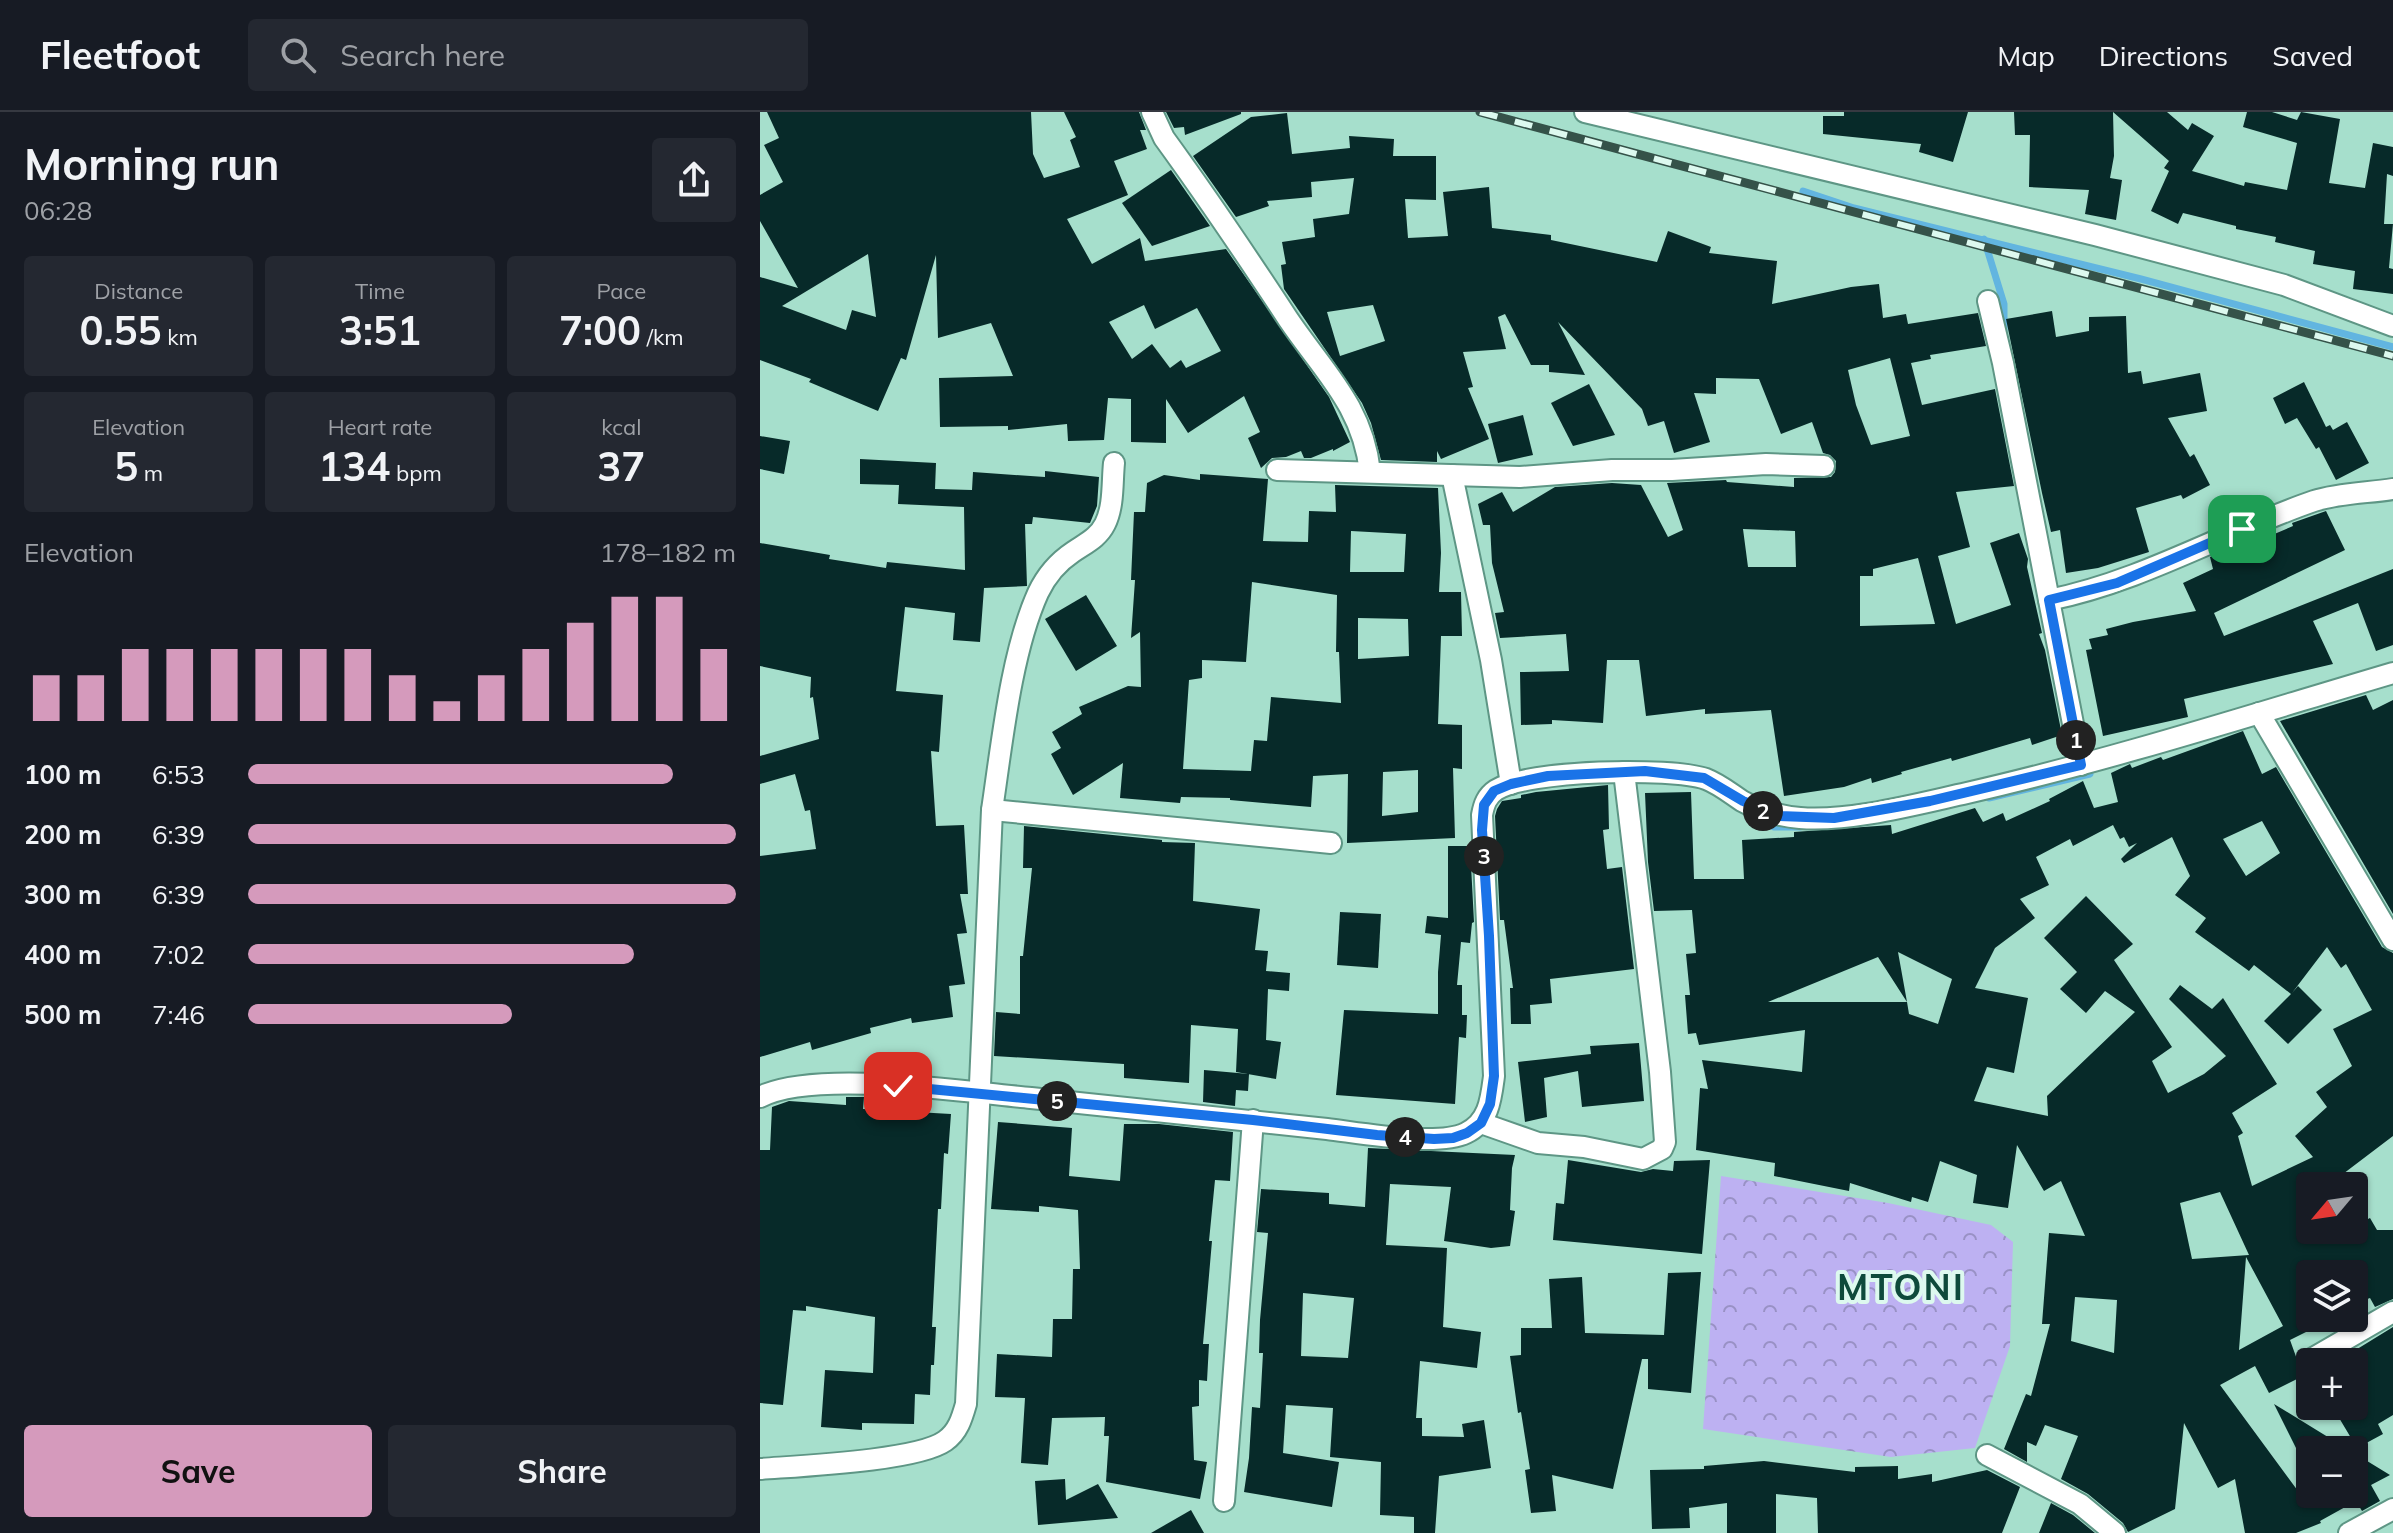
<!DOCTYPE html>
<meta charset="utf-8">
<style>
:root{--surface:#171b24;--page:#242831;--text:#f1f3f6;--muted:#9ea1a6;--line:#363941;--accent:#d59abc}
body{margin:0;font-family:Mulish,sans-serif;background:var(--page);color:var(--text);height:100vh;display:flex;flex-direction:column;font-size:30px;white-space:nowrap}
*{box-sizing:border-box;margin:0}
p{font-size:26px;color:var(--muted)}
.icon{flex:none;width:44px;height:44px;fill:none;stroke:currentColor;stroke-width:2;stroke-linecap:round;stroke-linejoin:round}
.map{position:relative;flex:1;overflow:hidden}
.details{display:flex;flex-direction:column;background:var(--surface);width:760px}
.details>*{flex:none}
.needle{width:52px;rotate:241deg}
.buttons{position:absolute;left:1536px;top:1060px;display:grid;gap:16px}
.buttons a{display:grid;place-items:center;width:72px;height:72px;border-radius:8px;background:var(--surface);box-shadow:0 2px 6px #0004;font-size:40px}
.pin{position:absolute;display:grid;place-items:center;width:68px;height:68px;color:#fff;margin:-34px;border-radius:16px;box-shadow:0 4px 12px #0006}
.km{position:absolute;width:40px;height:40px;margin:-20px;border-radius:50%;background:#222;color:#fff;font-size:22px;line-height:40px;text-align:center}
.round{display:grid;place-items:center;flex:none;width:84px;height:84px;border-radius:8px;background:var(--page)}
.head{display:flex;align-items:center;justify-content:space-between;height:136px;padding:0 24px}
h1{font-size:44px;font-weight:700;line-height:60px}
.stats{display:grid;grid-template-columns:repeat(3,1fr);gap:12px;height:136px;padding:8px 24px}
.stats div{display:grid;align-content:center;border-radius:8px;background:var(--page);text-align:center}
.stats b{font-size:40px;font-weight:700}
.stats small{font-size:22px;font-weight:400}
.stats p{font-size:22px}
.chart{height:224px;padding:16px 24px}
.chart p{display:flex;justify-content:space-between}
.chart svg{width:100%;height:144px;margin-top:8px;stroke:var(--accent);stroke-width:6}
.primary-button{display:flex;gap:16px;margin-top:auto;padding:16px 24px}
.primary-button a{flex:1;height:92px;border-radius:8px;background:var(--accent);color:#111;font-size:32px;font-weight:700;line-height:92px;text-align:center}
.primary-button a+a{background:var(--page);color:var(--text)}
ul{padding:0 24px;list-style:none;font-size:26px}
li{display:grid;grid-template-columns:128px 96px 1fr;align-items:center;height:60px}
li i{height:20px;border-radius:10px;background:var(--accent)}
header{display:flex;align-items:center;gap:48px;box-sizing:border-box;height:112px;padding:0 40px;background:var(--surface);border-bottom:2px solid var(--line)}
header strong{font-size:38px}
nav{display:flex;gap:44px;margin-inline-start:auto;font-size:28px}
.search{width:560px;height:72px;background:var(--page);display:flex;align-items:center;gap:20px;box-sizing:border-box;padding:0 28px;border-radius:8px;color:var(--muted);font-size:30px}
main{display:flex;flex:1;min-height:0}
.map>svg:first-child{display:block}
.park{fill:url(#park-crowns)}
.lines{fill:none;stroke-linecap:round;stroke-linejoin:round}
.stream{stroke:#62b5e0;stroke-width:7}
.building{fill:#072a29;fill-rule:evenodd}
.street-casing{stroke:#5e9685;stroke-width:24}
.street{stroke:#fff;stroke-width:20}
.rail-casing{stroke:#355249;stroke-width:9}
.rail{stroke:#ddf9ef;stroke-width:6;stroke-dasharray:18;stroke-linecap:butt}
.route-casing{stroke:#fff;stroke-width:16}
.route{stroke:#1a73e8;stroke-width:10}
.labels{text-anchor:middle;stroke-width:8;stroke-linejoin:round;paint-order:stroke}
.district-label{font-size:36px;font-weight:bold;letter-spacing:2px;fill:#0e4a3b;stroke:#ddf9ef}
</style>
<header>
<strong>Fleetfoot</strong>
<div class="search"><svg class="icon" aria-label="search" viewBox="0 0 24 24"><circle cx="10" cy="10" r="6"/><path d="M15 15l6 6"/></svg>Search here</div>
<nav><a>Map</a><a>Directions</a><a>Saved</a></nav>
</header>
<main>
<section class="details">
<div class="head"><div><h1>Morning run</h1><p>06:28</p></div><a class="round"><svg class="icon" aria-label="share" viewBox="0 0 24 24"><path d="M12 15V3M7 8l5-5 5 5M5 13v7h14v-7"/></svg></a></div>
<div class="stats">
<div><p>Distance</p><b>0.55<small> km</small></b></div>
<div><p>Time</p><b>3:51</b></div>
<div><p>Pace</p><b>7:00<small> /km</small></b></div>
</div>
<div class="stats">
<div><p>Elevation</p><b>5<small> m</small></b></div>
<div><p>Heart rate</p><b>134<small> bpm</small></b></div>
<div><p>kcal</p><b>37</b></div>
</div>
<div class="chart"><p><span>Elevation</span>178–182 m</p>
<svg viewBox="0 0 160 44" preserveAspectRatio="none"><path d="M5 44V30M15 44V30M25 44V22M35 44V22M45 44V22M55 44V22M65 44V22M75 44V22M85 44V30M95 44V38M105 44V30M115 44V22M125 44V14M135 44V6M145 44V6M155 44V22"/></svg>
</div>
<ul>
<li><b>100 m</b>6:53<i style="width:87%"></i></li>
<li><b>200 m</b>6:39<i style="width:100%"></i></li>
<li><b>300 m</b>6:39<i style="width:100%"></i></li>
<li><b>400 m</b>7:02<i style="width:79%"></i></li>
<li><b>500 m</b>7:46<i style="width:54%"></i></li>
</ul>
<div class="primary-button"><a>Save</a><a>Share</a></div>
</section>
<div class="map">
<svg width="1633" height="1421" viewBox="0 0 1633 1421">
<defs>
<pattern id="park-crowns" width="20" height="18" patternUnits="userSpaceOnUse" patternTransform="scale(2)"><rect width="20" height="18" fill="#bdb1f2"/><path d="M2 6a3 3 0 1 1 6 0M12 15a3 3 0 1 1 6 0" fill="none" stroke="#9991c5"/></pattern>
</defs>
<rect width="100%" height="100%" fill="#a6dfcc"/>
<polygon class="park" points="961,1064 1128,1091 1231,1113 1253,1130 1250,1234 1215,1336 1131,1345 943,1317"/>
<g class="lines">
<g class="stream">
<polyline points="1043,79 1094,96 1381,167 1633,235"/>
<polyline points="1224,127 1244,192 1244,218"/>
<polyline points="1229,686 1330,662 1329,654"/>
<polyline points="1014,715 1040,715"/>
</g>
</g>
<g class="building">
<path d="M7,0H271L273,42L284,66L320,55L310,28L316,25L304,0H379L386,18H380L387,37L354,49L368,83L307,107L332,152L380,126L385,149L466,137L569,285L590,330L573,339V337L551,346H544L541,339L526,345L512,346L501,356L488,326L500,320L484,284L428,321L406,287V331L371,330V287L348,286L344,328L308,329L307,312L248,318V314L180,315L179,266L253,264L231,211L178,226L176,143L146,248L141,246L118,299L49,270L51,267L0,248V165L38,176L0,109V83L23,70L4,33L19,26ZM108,142L116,205L92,198L86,218L22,194ZM384,193L395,217L437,196L461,239L426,256L421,248L410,256L392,232L372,247L349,210Z"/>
<polygon points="406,0 481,0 481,2 425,23 424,15 414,16"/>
<polygon points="1084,0 1208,0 1193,50 1159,40 1161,32 1063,22 1063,4 1084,4"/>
<polygon points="1254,0 1353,0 1354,44 1350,66 1362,68 1356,108 1325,102 1329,78 1269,75 1270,23 1255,23"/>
<polygon points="1353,0 1407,0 1428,18 1432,11 1454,24 1432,59 1484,74 1485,70 1527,78 1537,31 1483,15 1487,0 1512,0 1537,8 1541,0 1580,7 1569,71 1605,76 1613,31 1633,35 1633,64 1627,62 1624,112 1633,112 1629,156 1633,157 1633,182 1593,177 1595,159 1553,152 1555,139 1515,130 1516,125 1476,117 1476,114 1423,101 1418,112 1391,99 1409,59 1404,56 1409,49"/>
<path d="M527,1L532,42L590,36L589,24L634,27L633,44H676V88L645,87L648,126L688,124L683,80L729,75L732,116L791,123V128L897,150L908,119L951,135L949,141L1017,149L1012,192L1091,175L1119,172L1123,206L1146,202L1148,212L1218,201L1226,234L1170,243L1171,247L1151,251L1162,293L1235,277L1254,374L1196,380L1210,435L1178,444L1196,512L1251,493L1230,431L1259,421L1268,447L1267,455L1282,521L1279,522L1285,538L1302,623L1272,633L1270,626L1192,649L1191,646L1141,660L1142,662L1112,671L1111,666L1084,675L1024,684L1011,598L945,602V597L886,604L879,548H847L843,611L792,608V612L761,613L760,560L809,559L806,522L740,526L735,501L744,500L732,451L730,413H723L718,392L742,380L753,400L795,375L852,371L881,373L908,425L923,418L907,371L966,368L967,370L1034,375V366L1071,365L1075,360L1076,349L1070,343L1063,341L1052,310L1021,322L999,267L956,266V282L934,281L950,330L914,341L904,309L888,314L882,297L798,210L825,263L789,260V253H771L745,202L738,205L746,237L703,240L713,275L708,276L729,327L681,347L677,339V350L621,348L611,311L602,291L524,177L521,153L526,152L522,130L555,125L553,107L589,102L594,66L551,70L552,85L507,89L509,94L476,105L433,44L491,5ZM613,193L625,229L580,244L567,200ZM1130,246L1150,324L1111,333L1096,293L1088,258ZM983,417L1035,419L1036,455H988ZM1158,446L1175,512L1100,514V464H1113V457Z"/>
<polygon points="411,58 450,114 392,134 362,91"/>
<polygon points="1292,199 1296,225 1329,219 1329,205 1366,204 1368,261 1381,259 1383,272 1440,261 1447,299 1408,306 1430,345 1434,342 1450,373 1423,387 1421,383 1376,396 1389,440 1338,456 1306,461 1300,418 1291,420 1282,381 1246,207"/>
<polygon points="1544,270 1566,315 1570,313 1573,318 1587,310 1609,351 1576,368 1559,335 1556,337 1537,306 1525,312 1513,286"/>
<polygon points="829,272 855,323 813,334 791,291"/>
<polygon points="763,303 773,343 738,351 728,312"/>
<polygon points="0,324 30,329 24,362 0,357"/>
<polygon points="100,347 176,351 175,377 212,378 213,360 285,365 285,359 339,365 337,394 330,411 273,405 272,412 265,412 267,474 224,476 220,530 193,528 195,501 145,495 136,579 183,583 179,640 171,639 176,714 204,713 208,782 200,782 207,821 197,822 205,872 189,874 193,905 152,911 151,906 110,916 111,921 52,938 50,930 0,945 0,744 56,737 50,698 45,699 35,662 0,672 0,644 59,627 53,585 50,586 51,565 0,554 0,431 70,443 69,447 126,456 127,450 205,458 204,395 138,392 139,373 100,372"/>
<path d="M440,362L508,367L503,429L548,430L549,399L576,400L575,373L678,376L681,441L679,480H701L702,524H681L678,612L702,613V657L693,656L695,726L587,731L588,662L553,664L551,695L470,688V686L421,685L420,691L360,686L363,651L313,683L291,642L301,636L292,620L322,602L319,595L368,574L381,575L380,520L371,526L375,468H371L374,400H385L387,371L404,363L440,368ZM591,419L646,422L644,460H590ZM492,470L577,483L576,540H579L581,591L511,585L507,629L494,628L491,659L423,657L429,568L442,566V548L486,550ZM598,506L648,507L649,544L598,547ZM658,658V700L622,704L623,660Z"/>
<polygon points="1566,399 1585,438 1454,501 1464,524 1633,457 1633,533 1616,539 1598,491 1553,509 1573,552 1424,587 1428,605 1343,624 1326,538 1332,537 1329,527 1348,523 1346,517 1373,510 1436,499 1423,471 1453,457 1450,445 1476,434 1479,437 1533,414 1532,411"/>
<polygon points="326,483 357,534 316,559 285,507"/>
<polygon points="1606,583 1613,598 1633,588 1633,802 1520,609"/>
<path d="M1483,619L1502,662L1516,655L1622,835L1633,841V1024L1575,1068L1579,1074H1550V1118H1594V1114L1610,1106L1617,1118H1633V1187L1615,1195L1610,1186L1594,1192V1162H1550V1218L1530,1228L1543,1264L1509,1281L1495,1254L1460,1273L1549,1394L1569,1382H1594V1341L1630,1363L1611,1373L1620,1389L1602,1399L1596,1389L1560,1409L1561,1411L1536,1421H1485L1475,1367L1458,1376L1424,1311L1415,1397L1368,1420L1363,1411L1328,1382L1301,1367L1318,1324L1285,1313L1276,1334L1267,1330V1350L1244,1337L1266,1282L1271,1284L1290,1212H1282L1289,1121L1325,1124L1301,1069L1284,1079L1257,1033L1248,1096L1213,1091L1217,1063L1180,1049L1168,1090L1152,1085L1151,1090L1090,1071L1089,1079L1014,1064L1015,1051L936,1038L940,976L948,977L942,948L1042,960L1045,918L939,933L936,921L928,922L925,883H930L926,842L936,841L932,798L894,799L888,750L885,681L931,680L934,767H984L982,728L1034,725V720L1131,713L1132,722L1215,696L1223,710L1243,701L1246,709L1290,689L1289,687L1323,669L1334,696L1358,690L1351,661L1370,652L1372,656L1401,645L1403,648ZM1502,709L1520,741L1486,764L1463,727ZM1353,713L1360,727L1364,725L1369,735L1377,731L1361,747L1364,751L1412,725L1430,764L1415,783L1446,806L1435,820L1489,859L1494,853L1531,882L1504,909L1528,932L1562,898L1538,874L1532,881L1567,835L1581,856L1586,852L1612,898L1573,917L1592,954L1556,980L1567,995L1535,1024L1553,1045L1492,1074L1478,1024L1483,1021L1472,1001L1517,972L1463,886L1452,897L1420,873L1409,887L1466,944L1444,962L1408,981L1392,949L1412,935L1354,848L1373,832L1326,784L1284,826L1317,860L1300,877L1326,901L1345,879L1375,900L1287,984L1288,1004L1214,989L1227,955L1254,961L1268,886L1215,876L1235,836L1275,806L1260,787L1289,773L1276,745L1310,727L1313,734ZM1138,840L1192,867L1178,912L1149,902L1147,890H1008L1118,845L1147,890ZM1460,1080L1489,1143L1432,1147L1420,1091ZM1486,1145L1523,1214L1479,1238ZM1315,1185L1357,1188L1354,1241L1311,1229Z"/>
<polygon points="848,673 849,717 843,718 847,757 862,755 874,857 790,867 792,891 770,893 771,912 751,912 750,876 753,876 744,808 740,808 735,704 737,697 742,689 761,686 761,683 776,680"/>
<polygon points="264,714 402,728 402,730 435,731 433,789 500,797 495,838 508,839 506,859 530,861 529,879 508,877 506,928 521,930 516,967 476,960 478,917 431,913 429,971 364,966 364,952 234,944 236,900 260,902 260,844 263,844 272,756 263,756"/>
<polygon points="688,734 710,734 714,810 712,811 710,831 701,830 697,873 702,873 702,903 707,903 706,926 699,925 695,992 576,983 584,898 678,902 678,860 681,823 665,821 667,804 688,806"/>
<polygon points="580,800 621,802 618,856 577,853"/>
<polygon points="879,931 884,989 822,995 818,959 784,966 787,1005 765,1010 758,950 831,942 830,934"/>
<polygon points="444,958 489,962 488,979 476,978 475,994 443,990"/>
<polygon points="86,985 104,985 103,997 191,1002 188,1042 184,1041 181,1097 178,1097 172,1215 176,1215 174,1253 171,1253 170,1283 155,1282 154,1312 102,1311 102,1318 61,1315 65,1258 113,1261 115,1205 46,1194 46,1199 33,1198 23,1293 0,1291 0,1038 10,1038 12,995 29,989 86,993"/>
<polygon points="238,1010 312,1016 309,1064 360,1069 364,1012 399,1012 473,1020 470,1069 455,1068 449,1129 452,1129 443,1232 449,1232 447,1269 439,1268 439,1294 432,1295 434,1348 447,1350 440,1387 346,1370 349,1324 344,1324 345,1305 292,1306 288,1353 261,1351 265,1286 235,1285 237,1242 292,1245 293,1207 312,1207 313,1157 320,1157 318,1098 279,1094 279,1100 231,1097"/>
<path d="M608,1036L755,1043L752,1056L750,1098L755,1099L750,1134L731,1136L684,1129L691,1075L630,1072L626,1133L687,1136L683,1215L721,1220L717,1256L660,1249L656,1306H662V1324L704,1325L702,1312L724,1308L731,1356L679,1364L675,1421H654V1405L620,1403L621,1350L570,1345L573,1296L526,1293L523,1341L579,1350L572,1395L484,1380L489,1346L492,1295L500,1296L503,1241H499L500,1208L508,1121L497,1120L501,1077L569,1081V1092L605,1095ZM543,1181L594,1186L588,1246L541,1244Z"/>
<polygon points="808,1048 881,1060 893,1057 913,1059 914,1049 950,1048 942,1142 793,1128 796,1091 804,1092"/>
<polygon points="941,1160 931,1281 888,1277 888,1247 882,1247 853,1377 792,1363 796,1399 771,1401 765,1358 770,1357 761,1300 758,1301 750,1244 761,1243 761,1216 792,1216 789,1167 822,1165 825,1221 904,1223 908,1161"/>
<polygon points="1633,1215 1633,1303 1618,1312 1623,1322 1597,1336 1572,1294 1594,1294 1594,1239"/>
<polygon points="1514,1292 1589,1338 1537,1338"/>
<polygon points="1004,1349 1095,1360 1095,1355 1138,1354 1138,1367 1172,1362 1172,1370 1227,1358 1260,1375 1242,1421 1058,1421 1057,1386 1016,1382 1016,1421 967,1421 967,1391 929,1396 930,1416 892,1417 890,1358 944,1357 944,1354"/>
<polygon points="305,1367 306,1388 338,1372 358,1406 278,1413 275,1369"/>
<polygon points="1291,1391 1313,1403 1335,1421 1279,1421"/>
<polygon points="431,1398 444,1421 391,1421"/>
</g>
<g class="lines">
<defs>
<g id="street">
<path d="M392,0L404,26C447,85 488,146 528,207C563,259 603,294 610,360"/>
<polyline points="825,0 1335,123 1524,173 1633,214"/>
<polyline points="1228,189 1243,251 1321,653"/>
<polyline points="517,358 760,365 852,358 912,358 1006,352 1064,354"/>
<polyline points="692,363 731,548 751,672"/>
<path d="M1289,488C1383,469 1464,420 1554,389C1579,381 1607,381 1633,377"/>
<polyline points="1499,601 1633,828"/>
<polyline points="232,698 571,731"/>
<path d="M0,985C54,957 207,980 271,986C370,996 469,1006 567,1017C601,1021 677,1035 706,1021C729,1010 731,987 734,964L722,703C724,692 727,684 736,678C767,658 910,655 946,667C959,672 970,681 982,689C1000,699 1019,704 1040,706C1090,710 1157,692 1207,681C1351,648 1491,603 1633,561"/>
<polyline points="721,1011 778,1031 824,1035 883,1047 902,1037 905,1030 900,960 864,660"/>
<polyline points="1550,1248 1633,1200"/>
<polyline points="1227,1343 1320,1392 1355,1421"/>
<path d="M0,1357C38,1354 157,1349 185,1329C198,1320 202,1306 206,1292L232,698C242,631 251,541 278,481C286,464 298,450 313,440C326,431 338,426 345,412C354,394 352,371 354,351"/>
<polyline points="464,1389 493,1008"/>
<polyline points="1589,1421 1633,1397"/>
</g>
</defs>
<use href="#street" class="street-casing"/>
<use href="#street" class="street"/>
<defs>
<polyline id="rail" points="720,0 1633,244"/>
</defs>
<use href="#rail" class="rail-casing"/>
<use href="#rail" class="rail"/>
</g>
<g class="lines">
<defs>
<polyline id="route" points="138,974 493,1008 617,1023 674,1027 693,1026 707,1021 721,1011 730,992 734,964 729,824 722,718 724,693 734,679 751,672 788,664 885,659 944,666 983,689 1019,704 1074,706 1170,689 1321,653 1289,488 1357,471 1482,417"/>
</defs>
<use href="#route" class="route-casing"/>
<use href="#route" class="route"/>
</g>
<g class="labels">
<g class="district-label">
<text x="1141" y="1188">MTONI</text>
</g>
</g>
</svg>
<div class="buttons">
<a><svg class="needle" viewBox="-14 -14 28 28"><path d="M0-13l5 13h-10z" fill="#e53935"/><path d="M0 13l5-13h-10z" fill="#9ea1a6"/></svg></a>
<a><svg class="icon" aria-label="layers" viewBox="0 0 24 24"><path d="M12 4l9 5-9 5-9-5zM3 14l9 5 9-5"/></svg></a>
<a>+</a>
<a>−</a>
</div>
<div class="pin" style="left:1482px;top:417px;background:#1e9e55"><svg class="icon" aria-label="arrive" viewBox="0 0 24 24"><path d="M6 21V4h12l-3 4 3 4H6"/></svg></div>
<div class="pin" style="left:138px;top:974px;background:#d93025"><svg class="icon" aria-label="check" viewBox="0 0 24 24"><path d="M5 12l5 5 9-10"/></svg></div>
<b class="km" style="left:1316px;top:628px">1</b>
<b class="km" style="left:1003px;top:699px">2</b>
<b class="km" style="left:724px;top:744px">3</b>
<b class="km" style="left:645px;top:1025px">4</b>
<b class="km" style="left:297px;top:989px">5</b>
</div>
</main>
